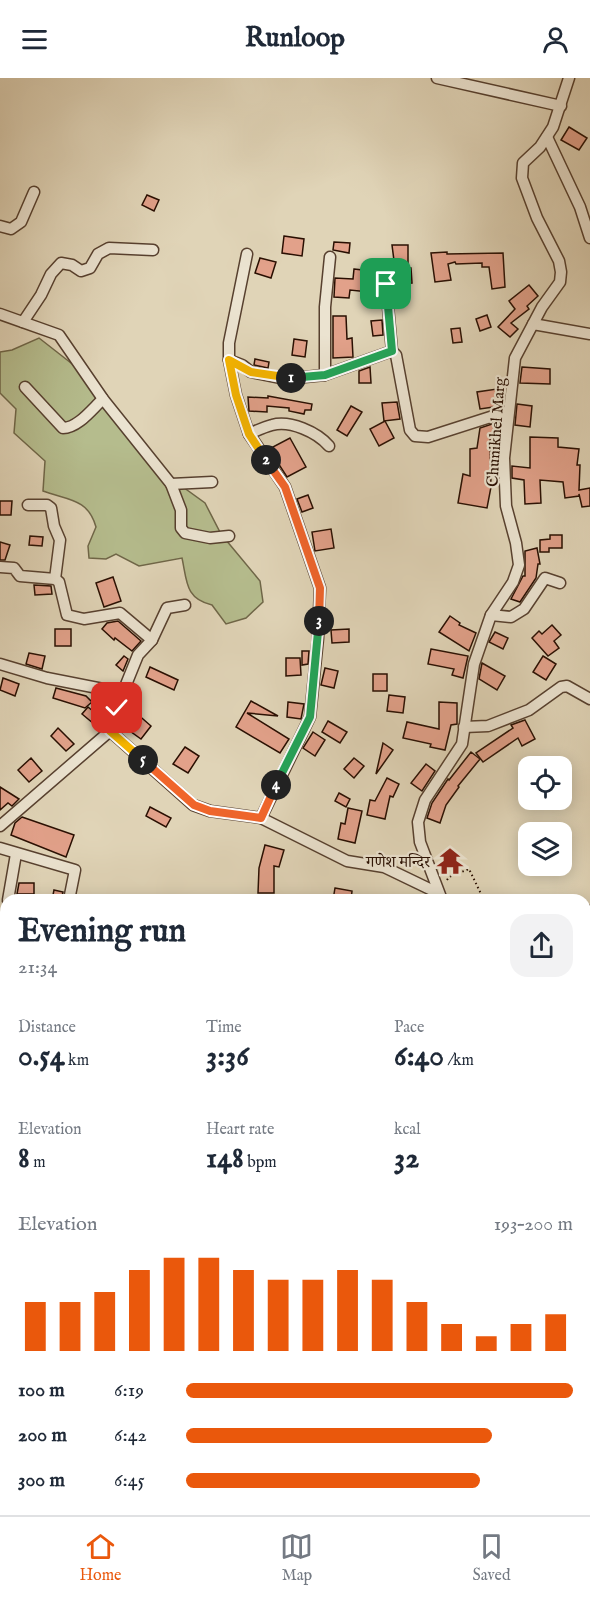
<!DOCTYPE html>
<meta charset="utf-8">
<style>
:root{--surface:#fff;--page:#f2f2f3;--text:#1f2937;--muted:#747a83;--line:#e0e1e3;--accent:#ea580c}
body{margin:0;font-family:"IM FELL English","Noto Serif Devanagari",serif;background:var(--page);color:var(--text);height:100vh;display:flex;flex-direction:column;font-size:22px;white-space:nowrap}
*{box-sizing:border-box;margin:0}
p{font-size:20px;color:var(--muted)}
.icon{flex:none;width:33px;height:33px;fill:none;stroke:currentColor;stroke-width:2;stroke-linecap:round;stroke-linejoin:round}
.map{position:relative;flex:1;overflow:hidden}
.details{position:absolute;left:0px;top:816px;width:591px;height:621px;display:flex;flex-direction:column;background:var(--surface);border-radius:18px 18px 0 0;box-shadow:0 3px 15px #0003}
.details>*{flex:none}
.buttons{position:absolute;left:518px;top:678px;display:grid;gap:12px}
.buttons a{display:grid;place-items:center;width:54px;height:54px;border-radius:12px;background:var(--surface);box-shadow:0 3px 15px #0003;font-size:30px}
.pin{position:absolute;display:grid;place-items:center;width:51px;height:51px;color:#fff;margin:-26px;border-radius:12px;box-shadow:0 3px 9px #0006}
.km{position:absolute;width:30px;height:30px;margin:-15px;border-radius:50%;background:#222;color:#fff;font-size:16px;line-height:30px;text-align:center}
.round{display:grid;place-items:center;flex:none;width:63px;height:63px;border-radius:18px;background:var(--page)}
.summary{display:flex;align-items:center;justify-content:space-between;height:102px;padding:0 18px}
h1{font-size:33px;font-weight:800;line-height:45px}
.figures{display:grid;grid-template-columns:repeat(3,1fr);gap:9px;height:102px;padding:6px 18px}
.figures div{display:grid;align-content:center}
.figures b{font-size:30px;font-weight:800}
.figures small{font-size:16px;font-weight:400}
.figures p{font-size:16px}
.chart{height:168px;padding:12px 18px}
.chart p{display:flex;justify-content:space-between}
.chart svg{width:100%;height:108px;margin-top:6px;stroke:var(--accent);stroke-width:6}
ul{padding:0 18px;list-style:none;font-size:20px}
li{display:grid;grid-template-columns:96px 72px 1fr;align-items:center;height:45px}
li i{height:15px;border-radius:8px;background:var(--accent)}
header{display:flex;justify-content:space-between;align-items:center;height:78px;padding:0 18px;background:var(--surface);font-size:27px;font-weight:800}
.menu{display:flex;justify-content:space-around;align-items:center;height:84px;border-top:2px solid var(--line);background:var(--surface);font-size:16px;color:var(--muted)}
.menu a{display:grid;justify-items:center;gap:3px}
.menu .current{color:var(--accent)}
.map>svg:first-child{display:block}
.green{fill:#b5bc8d;stroke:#6f6648;stroke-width:1.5}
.building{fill:#e2a18a;stroke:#290f02;stroke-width:1.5}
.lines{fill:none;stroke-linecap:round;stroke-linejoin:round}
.minor-casing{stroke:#57402f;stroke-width:13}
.path{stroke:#290f02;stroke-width:2;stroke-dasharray:1.5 3;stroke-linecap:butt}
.minor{stroke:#ebe3d0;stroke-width:10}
.split-1-casing{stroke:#fff;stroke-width:12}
.split-2-casing{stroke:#fff;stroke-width:12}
.split-3-casing{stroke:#fff;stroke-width:12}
.split-4-casing{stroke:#fff;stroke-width:12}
.split-5-casing{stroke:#fff;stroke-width:12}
.split-6-casing{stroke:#fff;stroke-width:12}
.split-1{stroke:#22a559;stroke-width:8}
.split-2{stroke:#f5b400;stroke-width:8}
.split-3{stroke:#f0652b;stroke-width:8}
.split-4{stroke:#22a559;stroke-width:8}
.split-5{stroke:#f0652b;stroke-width:8}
.split-6{stroke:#f5b400;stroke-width:8}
.labels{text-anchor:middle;stroke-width:4.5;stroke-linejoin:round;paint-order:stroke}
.street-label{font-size:16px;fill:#290f02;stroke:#ebe3d0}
.poi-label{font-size:16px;fill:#290f02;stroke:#ebe3d0;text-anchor:end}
</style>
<header><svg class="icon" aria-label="menu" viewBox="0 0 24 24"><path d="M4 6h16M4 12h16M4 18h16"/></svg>Runloop<svg class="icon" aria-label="person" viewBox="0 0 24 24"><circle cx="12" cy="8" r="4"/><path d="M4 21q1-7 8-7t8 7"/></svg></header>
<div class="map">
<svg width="590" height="1437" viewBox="0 0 590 1437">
<rect width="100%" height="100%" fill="#e0d4b7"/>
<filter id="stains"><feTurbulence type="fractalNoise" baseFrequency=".00333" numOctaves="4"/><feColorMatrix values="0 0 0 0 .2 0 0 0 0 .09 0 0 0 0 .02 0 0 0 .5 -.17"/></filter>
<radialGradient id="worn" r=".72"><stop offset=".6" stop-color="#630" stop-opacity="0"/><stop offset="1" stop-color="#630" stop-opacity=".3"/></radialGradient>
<path class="green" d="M39,260L94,303L165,396L205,425L221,456L260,503L263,524L246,540L226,546L212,527C185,521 187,503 182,480L139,488L116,476L106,481L89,480L88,468L96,449C88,420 67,422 43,413L45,383L14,355L16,331L0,315V274L12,272Z"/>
<g class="building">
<polygon points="569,49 587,60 579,72 561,62"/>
<polygon points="147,117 159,122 154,133 142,127"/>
<polygon points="284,158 304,161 302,178 282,175"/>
<polygon points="334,164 350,165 349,175 333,172"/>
<polygon points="392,167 408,167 408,190 411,190 412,205 397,206"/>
<polygon points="447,174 447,176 503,175 505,209 492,211 489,189 482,189 482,185 456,186 455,184 448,186 451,202 435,204 431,175"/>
<polygon points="260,180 276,184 271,200 255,195"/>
<polygon points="354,191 371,193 369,214 350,212 349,220 334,219 335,200 353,201"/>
<polygon points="529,207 538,218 527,228 529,231 511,245 518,251 510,259 498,249 515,231 509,223"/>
<polygon points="487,237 491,249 480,253 476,241"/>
<polygon points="333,238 346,238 347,261 352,260 353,279 333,280"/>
<polygon points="382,242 383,257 373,258 371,243"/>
<polygon points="460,250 462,264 453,265 451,251"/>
<polygon points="294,261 307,263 305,279 292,277"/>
<polygon points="255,281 269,284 268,290 254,287"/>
<polygon points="370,289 371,305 359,305 359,293"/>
<polygon points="522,289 550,291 550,306 520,305"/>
<polygon points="497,311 500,328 480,331 477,314"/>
<polygon points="268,318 312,326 311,332 305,332 304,336 289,333 289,330 267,328 267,334 249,333 248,319 268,320"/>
<polygon points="397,324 400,341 384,343 382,325"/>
<polygon points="517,326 532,328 530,349 515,347"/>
<polygon points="351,328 362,334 347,358 337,352"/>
<polygon points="385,343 394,360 379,368 370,351"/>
<polygon points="492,346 495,347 493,362 490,362 491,409 487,430 458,425 463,396 470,398 470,371 477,370 480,350"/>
<polygon points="530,359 558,360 558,369 579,371 577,387 580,387 579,412 590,410 590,428 582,429 579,416 579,418 565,420 563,404 540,402 541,425 525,426 524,402 512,400 512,388 530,390"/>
<polygon points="290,360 306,389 287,399 269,371"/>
<polygon points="308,417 313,430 302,434 297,421"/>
<polygon points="0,423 12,423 11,437 0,437"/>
<polygon points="331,451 334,470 315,473 312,454"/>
<polygon points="550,457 562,457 562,470 549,470 549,474 540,474 540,462 550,461"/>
<polygon points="30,458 43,459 42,468 29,467"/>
<polygon points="0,464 10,467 5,482 0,482"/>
<polygon points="537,470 540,486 538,486 536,500 520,524 511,521 523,498 525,498 525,473"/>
<polygon points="113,499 121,523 104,529 96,505"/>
<polygon points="34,507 51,508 52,516 35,517"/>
<polygon points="450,538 460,545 459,547 476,555 469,573 439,554"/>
<polygon points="118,543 141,563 132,573 115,560 114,562 102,551 107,545"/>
<polygon points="552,547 561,557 554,563 559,570 548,578 532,560 539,553 542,556"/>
<rect x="55" y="551" width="16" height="17"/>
<polygon points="349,551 349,564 332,565 331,552"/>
<polygon points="495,554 508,560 503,571 489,564"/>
<polygon points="431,571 468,578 463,600 452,597 454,591 428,586"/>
<polygon points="302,573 309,573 308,586 302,587"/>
<polygon points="29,575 45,578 42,591 26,586"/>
<polygon points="124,578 128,581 123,593 116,587"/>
<polygon points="543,578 556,586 546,602 533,594"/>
<polygon points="286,580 300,580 301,597 286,598"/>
<polygon points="482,585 505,598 497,612 479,601"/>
<polygon points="150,589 178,602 174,612 146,599"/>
<polygon points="325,590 338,593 334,610 321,607"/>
<rect x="373" y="596" width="14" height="17"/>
<polygon points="3,600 19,606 15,618 0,612"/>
<polygon points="56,610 86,618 92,624 85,630 53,620"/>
<polygon points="389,617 405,619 403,635 387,633"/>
<polygon points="251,623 278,638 247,635 289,661 280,675 236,649"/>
<polygon points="288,624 304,626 301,641 287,639"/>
<polygon points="439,624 457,625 457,646 451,647 445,672 430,669 431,666 403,660 407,644 439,651"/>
<polygon points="88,629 100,639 94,646 82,636"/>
<polygon points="135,634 151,648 141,661 123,648"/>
<polygon points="525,642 535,661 522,668 518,660 483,684 476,675 513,650 511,647"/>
<polygon points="328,643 347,654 340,665 322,654"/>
<polygon points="58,650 74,666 66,673 51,658"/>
<polygon points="313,654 325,662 315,678 303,670"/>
<polygon points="383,665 393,672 376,696"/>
<polygon points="185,669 199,678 188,695 173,686"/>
<polygon points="471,674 480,681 458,708 459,709 446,727 440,745 427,740 432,725 448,701 449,702"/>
<polygon points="31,680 42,693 29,704 18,692"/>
<polygon points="354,680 364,688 354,700 344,691"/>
<polygon points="426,686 435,693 422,713 411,705"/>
<polygon points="387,700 399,706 393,719 390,718 385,741 367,737 370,722 375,723"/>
<polygon points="0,709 19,721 12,728 8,725 0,732"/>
<polygon points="339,715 350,721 346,729 335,723"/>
<polygon points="150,729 171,740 166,749 146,738"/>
<polygon points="348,730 362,733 355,765 338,761 341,745 345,746"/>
<polygon points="22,739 74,757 66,779 11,757 15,745"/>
<polygon points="265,767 284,772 279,789 274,788 274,815 258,815 259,790"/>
<polygon points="19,805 34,805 34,816 17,816"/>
<polygon points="335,810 352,813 351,822 333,822"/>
<polygon points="54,812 63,814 61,822 52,822"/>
</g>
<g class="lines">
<defs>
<g id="minor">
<polyline points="437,0 561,28"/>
<polyline points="547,59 580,129 590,160"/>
<polyline points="0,148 11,151 21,144 34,114"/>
<polyline points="247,176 229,265 229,282 236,317 249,356 285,409 320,510 318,560 310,639 261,740"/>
<polyline points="386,206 392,273 396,277 410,352 415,358 428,359 509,333"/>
<polyline points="0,236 59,257 103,321 171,406 181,432 181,450 185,455 210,460 229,458"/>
<polyline points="23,244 41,217 51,196 61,185 72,187 81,193 90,190 98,176 109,170 153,172"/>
<polyline points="533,246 590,256"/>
<polyline points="229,282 242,287 251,294 285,301 325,297 392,273"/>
<polyline points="325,297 325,229 330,179"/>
<path d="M25,309L63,350C78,350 92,331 103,321"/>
<path d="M249,356C256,353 264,349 272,347C290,342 317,354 329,368"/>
<polyline points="171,406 212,404"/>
<polyline points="28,427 47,427 51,430 54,448 60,462 55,501"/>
<polyline points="0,489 14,490 20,498 55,501 59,504 67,537 84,541 120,535 152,562"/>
<polyline points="491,537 511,539 524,531 545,500 560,505"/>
<polyline points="0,586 47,600 113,613 121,619 110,653 0,748"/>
<polyline points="121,619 138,577 152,562 167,530 185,527"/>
<polyline points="464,649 488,648 529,632 561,609 567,608 590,621"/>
<polyline points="110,653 193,727 210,733 261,740 347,783 384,789 438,815"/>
<polyline points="0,770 75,792 69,822"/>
<polyline points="8,822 16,776"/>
<polyline points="442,822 420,764 418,744 425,722 462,666 474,586 491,537 513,504 519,487 516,465 506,428 504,380 515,280 542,229 560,204 561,194 559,183 537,140 522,100 523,85 540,69 553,49 569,0"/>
<polyline points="585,833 590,833"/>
<polyline points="6,847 6,856"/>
<polyline points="0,990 6,982"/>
<polyline points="585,1004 590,1018"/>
<polyline points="0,1041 6,1038"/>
<polyline points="0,1058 6,1067"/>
<polyline points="0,1100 6,1097"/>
<polyline points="585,1151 590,1167"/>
<polyline points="0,1236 6,1233"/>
<polyline points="585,1423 590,1423"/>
<polyline points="202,1437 203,1431"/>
<polyline points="511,1437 514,1431"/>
</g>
</defs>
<use href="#minor" class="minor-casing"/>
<polyline class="path" points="447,802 449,799 469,791 484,822"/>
<use href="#minor" class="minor"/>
</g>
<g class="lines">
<defs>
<polyline id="split-1" points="291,300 325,297 392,273 386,206"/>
<polyline id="split-2" points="266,382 249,356 236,317 229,282 251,294 291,300"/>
<polyline id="split-3" points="266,382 285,409 320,510 319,543"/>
<polyline id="split-4" points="276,707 310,639 319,543"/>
<polyline id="split-5" points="143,682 194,727 210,733 261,740 276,707"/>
<polyline id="split-6" points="117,630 110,653 143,682"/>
</defs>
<use href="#split-1" class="split-1-casing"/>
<use href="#split-2" class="split-2-casing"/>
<use href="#split-3" class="split-3-casing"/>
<use href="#split-4" class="split-4-casing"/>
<use href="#split-5" class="split-5-casing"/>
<use href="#split-6" class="split-6-casing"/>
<use href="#split-1" class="split-1"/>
<use href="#split-2" class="split-2"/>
<use href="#split-3" class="split-3"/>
<use href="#split-4" class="split-4"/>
<use href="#split-5" class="split-5"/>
<use href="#split-6" class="split-6"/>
</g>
<defs>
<symbol id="temple-bare" viewBox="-9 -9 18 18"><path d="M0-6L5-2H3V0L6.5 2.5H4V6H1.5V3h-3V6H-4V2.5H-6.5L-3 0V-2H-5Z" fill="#8f2418" stroke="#ebe3d0" stroke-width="2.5" paint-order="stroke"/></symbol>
</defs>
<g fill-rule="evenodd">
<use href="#temple-bare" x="431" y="764" width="38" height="38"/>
</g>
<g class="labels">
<g class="street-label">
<text transform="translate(495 354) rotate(-86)" y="6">Chunikhel Marg</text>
</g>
<g class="poi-label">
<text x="430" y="789">गणेश मन्दिर</text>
</g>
</g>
<rect width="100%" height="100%" filter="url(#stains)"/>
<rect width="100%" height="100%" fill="url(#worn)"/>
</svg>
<div class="buttons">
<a><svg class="icon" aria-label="locate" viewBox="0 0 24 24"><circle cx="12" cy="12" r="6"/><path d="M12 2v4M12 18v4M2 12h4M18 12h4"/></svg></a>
<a><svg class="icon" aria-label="layers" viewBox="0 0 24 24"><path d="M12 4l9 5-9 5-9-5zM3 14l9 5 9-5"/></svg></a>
</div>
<div class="pin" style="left:386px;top:206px;background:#1e9e55"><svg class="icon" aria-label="arrive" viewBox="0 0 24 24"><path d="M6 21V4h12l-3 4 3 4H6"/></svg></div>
<div class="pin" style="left:117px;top:630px;background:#d93025"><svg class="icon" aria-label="check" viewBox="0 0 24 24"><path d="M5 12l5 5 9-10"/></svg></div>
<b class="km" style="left:291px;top:300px">1</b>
<b class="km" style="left:266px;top:382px">2</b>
<b class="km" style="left:319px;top:543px">3</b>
<b class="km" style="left:276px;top:707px">4</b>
<b class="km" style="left:143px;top:682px">5</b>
<section class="details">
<div class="summary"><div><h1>Evening run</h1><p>21:34</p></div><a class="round"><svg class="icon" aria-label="share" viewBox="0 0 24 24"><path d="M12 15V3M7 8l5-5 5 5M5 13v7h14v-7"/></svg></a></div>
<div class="figures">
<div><p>Distance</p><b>0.54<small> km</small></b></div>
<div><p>Time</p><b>3:36</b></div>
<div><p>Pace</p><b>6:40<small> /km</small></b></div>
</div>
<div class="figures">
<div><p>Elevation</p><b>8<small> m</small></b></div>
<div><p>Heart rate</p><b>148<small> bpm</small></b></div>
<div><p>kcal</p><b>32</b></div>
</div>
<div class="chart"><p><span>Elevation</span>193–200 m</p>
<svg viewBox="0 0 160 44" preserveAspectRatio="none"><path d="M5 44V24M15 44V24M25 44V20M35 44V11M45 44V6M55 44V6M65 44V11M75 44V15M85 44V15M95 44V11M105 44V15M115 44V24M125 44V33M135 44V38M145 44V33M155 44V29"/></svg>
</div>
<ul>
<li><b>100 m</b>6:19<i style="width:100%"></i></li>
<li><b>200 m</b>6:42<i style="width:79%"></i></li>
<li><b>300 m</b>6:45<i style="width:76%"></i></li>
</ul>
</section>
</div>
<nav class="menu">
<a class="current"><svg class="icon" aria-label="home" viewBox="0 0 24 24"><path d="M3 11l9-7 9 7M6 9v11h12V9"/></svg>Home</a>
<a><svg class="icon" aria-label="map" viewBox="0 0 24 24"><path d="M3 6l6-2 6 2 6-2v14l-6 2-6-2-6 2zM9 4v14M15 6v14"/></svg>Map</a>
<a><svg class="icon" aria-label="saved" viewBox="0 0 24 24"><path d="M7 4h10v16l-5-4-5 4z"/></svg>Saved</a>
</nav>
